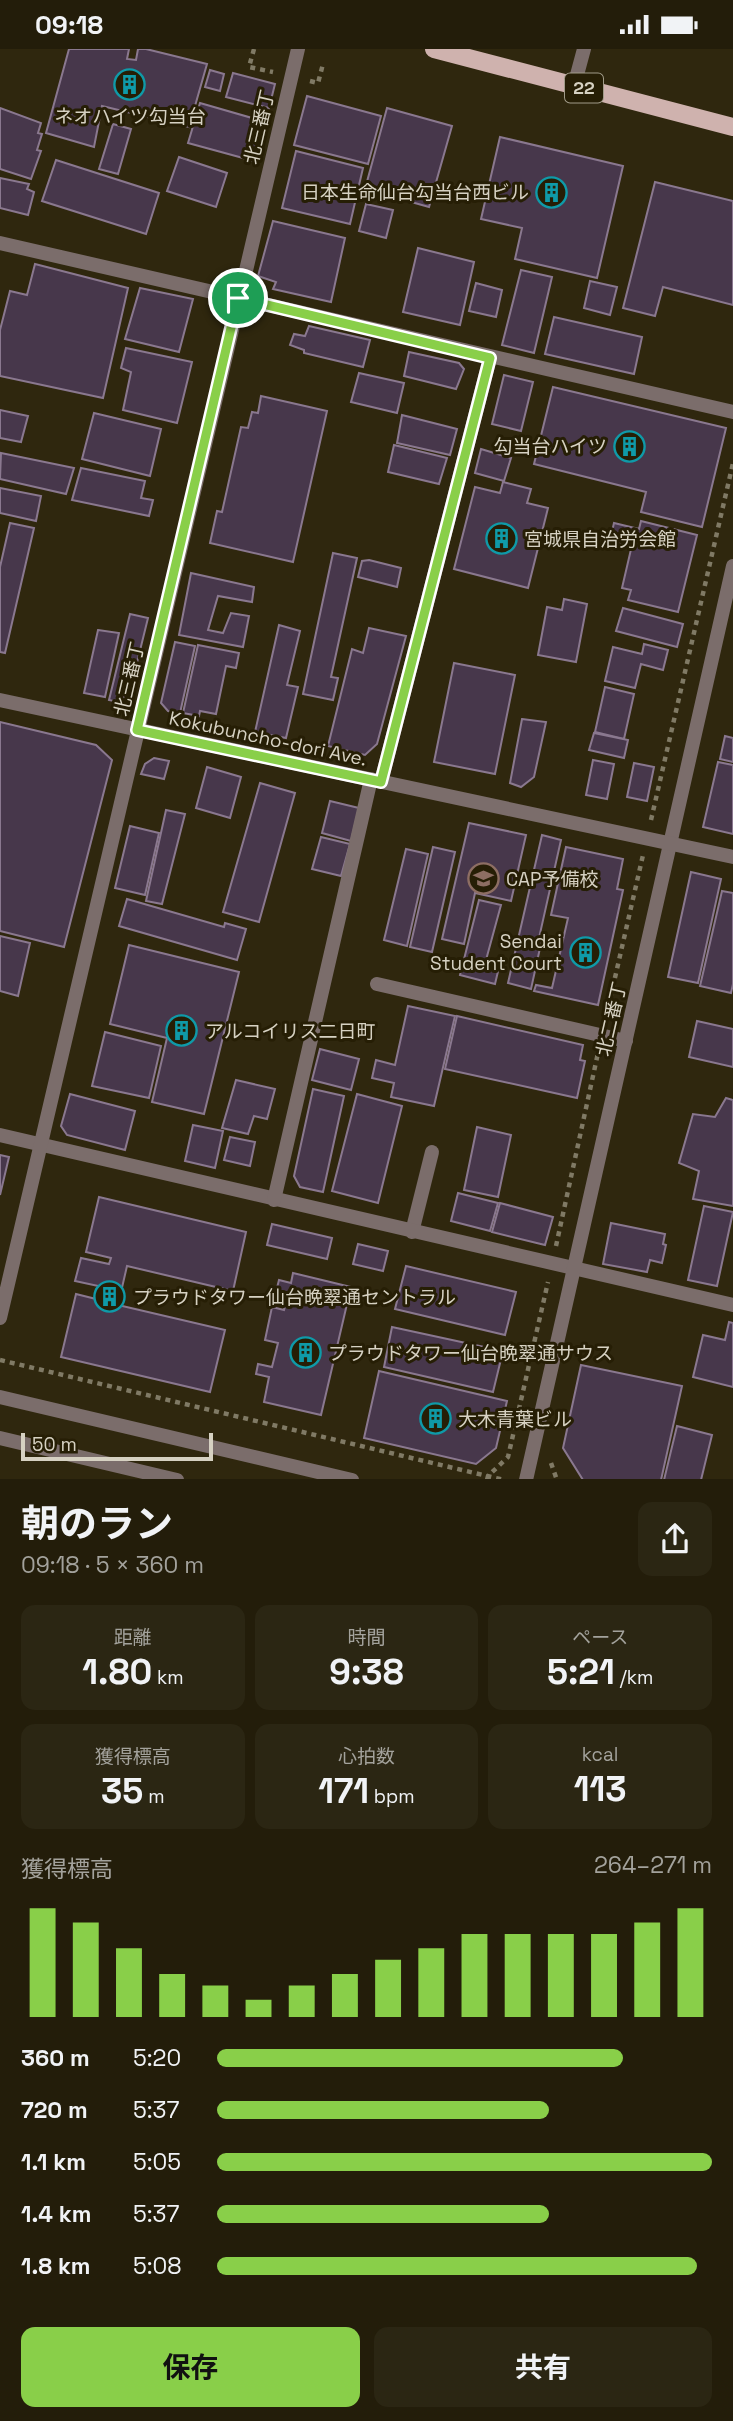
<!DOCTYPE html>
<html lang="ja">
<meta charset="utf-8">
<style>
:root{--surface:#231d0a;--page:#2b2613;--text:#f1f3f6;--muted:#a3a29c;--accent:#89cf49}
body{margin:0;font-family:"Space Grotesk","Noto Sans JP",sans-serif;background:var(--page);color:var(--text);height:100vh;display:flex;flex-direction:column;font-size:26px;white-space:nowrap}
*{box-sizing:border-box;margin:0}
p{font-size:23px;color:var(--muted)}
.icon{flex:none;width:38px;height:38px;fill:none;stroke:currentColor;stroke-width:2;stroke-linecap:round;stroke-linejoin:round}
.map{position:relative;height:1430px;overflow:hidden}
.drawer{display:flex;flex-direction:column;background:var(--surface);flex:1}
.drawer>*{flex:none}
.scale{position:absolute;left:21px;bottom:18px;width:192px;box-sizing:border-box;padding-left:7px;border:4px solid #d6d1c2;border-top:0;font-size:19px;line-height:24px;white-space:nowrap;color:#d6d1c2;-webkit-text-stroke:5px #261e05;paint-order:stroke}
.pin{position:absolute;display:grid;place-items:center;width:60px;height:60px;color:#fff;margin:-30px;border:4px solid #fff;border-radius:50%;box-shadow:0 2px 7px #0007}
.round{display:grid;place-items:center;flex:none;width:74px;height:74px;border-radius:14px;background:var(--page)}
.head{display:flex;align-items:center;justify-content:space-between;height:119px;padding:0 21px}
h1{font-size:38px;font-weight:700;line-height:52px}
.metrics{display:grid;grid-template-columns:repeat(3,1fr);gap:10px;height:119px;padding:7px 21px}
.metrics div{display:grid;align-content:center;border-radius:14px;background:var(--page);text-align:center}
.metrics b{font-size:35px;font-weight:700}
.metrics small{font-size:19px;font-weight:400}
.metrics p{font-size:19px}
.chart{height:196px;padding:14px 21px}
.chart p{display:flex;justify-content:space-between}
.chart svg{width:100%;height:126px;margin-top:7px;stroke:var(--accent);stroke-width:6}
.cta{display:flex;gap:14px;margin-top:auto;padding:14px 21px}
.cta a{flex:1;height:80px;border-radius:14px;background:var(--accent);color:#111;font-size:28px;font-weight:700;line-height:80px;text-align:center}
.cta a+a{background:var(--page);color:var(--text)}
ul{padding:0 21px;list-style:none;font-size:23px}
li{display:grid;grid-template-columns:112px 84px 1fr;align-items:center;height:52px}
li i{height:18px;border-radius:9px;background:var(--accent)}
.status{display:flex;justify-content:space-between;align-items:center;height:49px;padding:0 35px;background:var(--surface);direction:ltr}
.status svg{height:19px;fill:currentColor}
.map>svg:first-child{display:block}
.building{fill:#47374b;stroke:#8a788f;stroke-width:2}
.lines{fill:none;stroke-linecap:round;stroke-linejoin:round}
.path{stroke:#807a65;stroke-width:4.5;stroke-dasharray:5 5;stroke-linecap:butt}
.service{stroke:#7b6d6b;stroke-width:14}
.minor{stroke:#7b6d6b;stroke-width:14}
.tertiary{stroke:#7b6d6b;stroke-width:14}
.primary{stroke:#cfb2ae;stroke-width:18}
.route-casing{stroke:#fff;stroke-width:14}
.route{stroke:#89cf49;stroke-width:9}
.labels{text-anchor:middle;stroke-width:6;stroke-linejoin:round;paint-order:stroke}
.shield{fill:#261e05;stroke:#a19b89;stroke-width:2}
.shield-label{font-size:18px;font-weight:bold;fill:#d6d1c2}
.poi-label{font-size:19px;fill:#d6d1c2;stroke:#261e05;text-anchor:start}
.street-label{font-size:19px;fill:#d6d1c2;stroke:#261e05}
</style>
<div class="status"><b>09:18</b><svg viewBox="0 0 49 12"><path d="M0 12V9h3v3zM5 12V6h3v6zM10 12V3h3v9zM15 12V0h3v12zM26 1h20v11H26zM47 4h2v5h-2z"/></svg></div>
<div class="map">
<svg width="733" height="1431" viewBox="0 0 733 1431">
<rect width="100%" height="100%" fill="#2f270e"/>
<g class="building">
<polygon points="69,0 129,0 127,10 136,11 138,0 146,0 207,15 189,78 102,57 94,98 46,84"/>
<polygon points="210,21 224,25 220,42 205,38"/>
<polygon points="233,24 275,35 269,59 226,48"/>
<polygon points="307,47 381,67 368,115 294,96"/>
<polygon points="200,54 266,73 254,112 188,94"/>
<polygon points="0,59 41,74 38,84 42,85 37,101 41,102 31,130 0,120"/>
<polygon points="387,59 452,77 429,158 365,140"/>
<polygon points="113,75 131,80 118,125 99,120"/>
<polygon points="500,88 623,117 597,229 515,210 522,179 481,170"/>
<polygon points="296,102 363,119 350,175 282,159"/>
<polygon points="179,108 227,124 216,158 167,142"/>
<polygon points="56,111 159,144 146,185 42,152"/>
<polygon points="0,129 29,135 27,140 34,143 28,166 0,159"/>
<polygon points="655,133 733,152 733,256 663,238 655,267 623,259"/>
<polygon points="366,155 393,161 386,189 359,182"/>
<polygon points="273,172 345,189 331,253 273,240 276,233 258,227"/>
<polygon points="418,199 474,213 460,276 403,263"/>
<polygon points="35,215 128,239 103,349 0,327 0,281 10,242 27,246"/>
<polygon points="521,221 552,228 534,304 502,296"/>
<polygon points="590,232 617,238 610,266 584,259"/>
<polygon points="476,234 502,241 496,268 469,262"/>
<polygon points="140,239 193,250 179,303 125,290"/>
<polygon points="554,268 642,288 634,325 545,305"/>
<polygon points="309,277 370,291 363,318 304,304 304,301 290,296 294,285 305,287"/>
<polygon points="126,299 192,313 177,374 123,361 131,323 121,319"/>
<polygon points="409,303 459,314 464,320 456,340 404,327"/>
<polygon points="359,324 404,334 397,364 351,353"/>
<polygon points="504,326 533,333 521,382 492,375"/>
<polygon points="553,338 726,379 702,478 641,463 646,443 534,415"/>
<polygon points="261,347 327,362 293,513 210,494 217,462 222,463 241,378 248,379 252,363 258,364"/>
<polygon points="0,361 28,367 21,393 0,389"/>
<polygon points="94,364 161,380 150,427 82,410"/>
<polygon points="402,366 457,380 450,406 397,394"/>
<polygon points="394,396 447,409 439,435 388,423"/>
<polygon points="481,400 511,409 504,432 475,424"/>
<polygon points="1,404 74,419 66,445 0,430"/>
<polygon points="81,419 145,432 141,449 153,451 149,467 72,451"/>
<polygon points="503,433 531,440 527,454 548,459 528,539 454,520 475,438 500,444"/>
<polygon points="0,439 41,447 36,472 0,464"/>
<polygon points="641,472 697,486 678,563 628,551 631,541 622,539 632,496 610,491 614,474 639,480"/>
<polygon points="10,474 34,479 5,604 0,603 0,518"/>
<polygon points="333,504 357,509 331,628 338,629 333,651 303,645"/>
<polygon points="369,511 401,519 397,538 358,528 362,512"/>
<polygon points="191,524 254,538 252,553 218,547 208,581 223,584 231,564 249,567 243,598 179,586"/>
<polygon points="564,550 587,555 576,613 538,606 547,558 562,561"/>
<polygon points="623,559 683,575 677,598 616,582"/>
<polygon points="130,565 148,569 130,642 118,653 109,651"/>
<polygon points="279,576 300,582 287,636 298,638 286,689 255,683"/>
<polygon points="369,579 406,587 377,695 365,706 328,697 352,600 363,604"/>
<polygon points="98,581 119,584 105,648 84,644"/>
<polygon points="175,593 195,597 180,664 168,662 161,654"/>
<polygon points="644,595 668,601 663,621 641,615 635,639 605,632 613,598 642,605"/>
<polygon points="198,596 239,604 236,619 226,617 216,665 200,662 199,667 183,664"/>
<polygon points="454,614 515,626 495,725 434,713"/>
<polygon points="605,638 634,645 624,690 595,683"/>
<polygon points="522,670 546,673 534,728 521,738 510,734"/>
<polygon points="0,673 96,696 112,711 64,898 0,882"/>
<polygon points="594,684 628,691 624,709 589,701"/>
<polygon points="725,687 733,689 733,713 720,710"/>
<polygon points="154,709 169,712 164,730 141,725 145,715"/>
<polygon points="593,711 614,715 607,750 586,746"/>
<polygon points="718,713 733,716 733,785 703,778"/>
<polygon points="634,714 654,718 647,752 627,748"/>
<polygon points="207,718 241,728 230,769 196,759"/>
<polygon points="260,734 295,744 259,873 223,863"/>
<polygon points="330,752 359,759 351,792 322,784"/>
<polygon points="166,761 185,765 162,855 146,852"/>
<polygon points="469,774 526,786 511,852 475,844 464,895 442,890"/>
<polygon points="130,777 159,784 145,846 115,839"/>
<polygon points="542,786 561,791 539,889 542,890 531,940 508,934"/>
<polygon points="321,788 350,795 341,827 312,820"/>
<polygon points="433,798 455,803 432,903 410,898"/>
<polygon points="566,798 623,810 617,840 623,841 598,956 534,942 536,936 552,939 568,869 551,866"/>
<polygon points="406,800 428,805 407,897 384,891"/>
<polygon points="691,823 721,830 698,934 668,928"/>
<polygon points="722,842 733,844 733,935 731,944 700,937"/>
<polygon points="127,850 224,878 225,874 246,880 237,911 119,877"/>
<polygon points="479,851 501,856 486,911 500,914 495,935 460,926"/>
<polygon points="0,887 30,894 18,947 0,942"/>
<polygon points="129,896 239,923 204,1065 152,1053 167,989 110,975"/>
<polygon points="408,957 455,967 434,1057 391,1048 394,1034 372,1029 376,1011 395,1016"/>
<polygon points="457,967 583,996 580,1011 585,1012 577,1049 445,1020"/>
<polygon points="697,972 733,980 733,1018 689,1008"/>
<polygon points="105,983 161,997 149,1049 92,1037"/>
<polygon points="320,1000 359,1010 351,1041 312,1031"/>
<polygon points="236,1031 275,1040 267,1070 254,1067 248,1085 222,1079"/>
<polygon points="313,1040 344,1047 323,1143 300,1138 294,1127"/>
<polygon points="70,1045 135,1062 125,1101 67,1086 61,1077"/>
<polygon points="357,1045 402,1057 378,1154 332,1142"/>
<polygon points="726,1049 733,1051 733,1157 693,1150 699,1122 679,1114 693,1065 715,1068"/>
<polygon points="193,1076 223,1082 215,1119 185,1112"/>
<polygon points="477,1078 511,1086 498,1148 464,1141"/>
<polygon points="230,1088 255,1093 250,1117 224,1111"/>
<polygon points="0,1106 9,1108 0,1146"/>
<polygon points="458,1144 498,1154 490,1182 451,1172"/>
<polygon points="99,1148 246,1183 233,1242 127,1217 118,1256 225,1281 210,1343 61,1308 76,1245 100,1251 103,1238 75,1232 81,1209 109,1215 111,1209 86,1203"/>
<polygon points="500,1154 553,1168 545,1196 492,1183"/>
<polygon points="704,1157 733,1163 717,1237 688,1231"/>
<polygon points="611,1174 665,1185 663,1195 666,1196 662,1214 650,1211 647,1223 603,1215"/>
<polygon points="272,1175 332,1189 327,1210 267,1196"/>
<polygon points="358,1195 388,1202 383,1222 353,1215"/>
<polygon points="406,1217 516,1243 505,1286 395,1260"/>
<polygon points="293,1224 351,1238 321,1366 264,1353 269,1328 256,1325 258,1315 272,1318 278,1294 265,1291 272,1258 284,1261 288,1246 276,1243 279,1231 291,1234"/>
<polygon points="729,1273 733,1274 733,1338 693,1328 703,1286 725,1291"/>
<polygon points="392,1278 503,1302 493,1343 384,1318"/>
<polygon points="581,1316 682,1337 661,1431 583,1431 563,1399"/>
<polygon points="379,1322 507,1352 496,1399 476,1415 364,1389"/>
<polygon points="677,1377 712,1386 701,1431 664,1431"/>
</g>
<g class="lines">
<g class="path">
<polyline points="254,0 249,18 273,23"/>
<polyline points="310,32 318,34 323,15"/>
<polyline points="651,771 733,414"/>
<polyline points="606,968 643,806"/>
<polyline points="556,1197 598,1004"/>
<polyline points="0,1311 504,1431"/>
<polyline points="551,1414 557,1431"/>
<polyline points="487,1431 488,1427 508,1408 548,1233"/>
</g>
<g class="service">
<polyline points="574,37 584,0"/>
<polyline points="381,733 490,309"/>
<polyline points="377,935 626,992"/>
<polyline points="412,1183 432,1103"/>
</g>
<g class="minor">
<polyline points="0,194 733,363"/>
<polyline points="0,1086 733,1256"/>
<polyline points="274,1151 371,730"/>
<polyline points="0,1269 298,0"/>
<polyline points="526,1431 733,517"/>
</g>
<g class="tertiary">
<polyline points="0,651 733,808"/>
<polyline points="0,1348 352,1431"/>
<polyline points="0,1389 177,1431"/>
</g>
<polyline class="primary" points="434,0 733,78"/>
</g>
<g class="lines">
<defs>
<polygon id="route" points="238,249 490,309 381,733 137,681"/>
</defs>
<use href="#route" class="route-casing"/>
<use href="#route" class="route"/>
</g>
<defs>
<symbol id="building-ring" viewBox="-11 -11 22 22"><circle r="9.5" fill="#261e05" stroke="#0f9aa8" stroke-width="1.5"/><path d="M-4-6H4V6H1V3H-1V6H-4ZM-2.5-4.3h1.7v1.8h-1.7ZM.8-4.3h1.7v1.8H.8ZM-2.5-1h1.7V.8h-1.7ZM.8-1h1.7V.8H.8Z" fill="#0f9aa8"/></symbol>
<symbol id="school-ring" viewBox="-11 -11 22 22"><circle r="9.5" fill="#261e05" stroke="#8d6e63" stroke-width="1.5"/><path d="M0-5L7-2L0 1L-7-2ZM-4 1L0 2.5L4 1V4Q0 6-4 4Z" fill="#8d6e63"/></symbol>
</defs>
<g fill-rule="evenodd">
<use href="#building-ring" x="112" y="18" width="35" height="35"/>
<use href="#building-ring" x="534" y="126" width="35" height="35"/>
<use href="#building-ring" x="612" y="380" width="35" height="35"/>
<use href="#building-ring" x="484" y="472" width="35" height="35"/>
<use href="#school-ring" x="466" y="812" width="35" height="35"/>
<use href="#building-ring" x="568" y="886" width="35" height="35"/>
<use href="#building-ring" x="164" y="964" width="35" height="35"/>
<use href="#building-ring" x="92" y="1230" width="35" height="35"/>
<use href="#building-ring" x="288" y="1286" width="35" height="35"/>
<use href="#building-ring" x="418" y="1352" width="35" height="35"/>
</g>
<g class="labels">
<rect class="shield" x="565" y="24.5" width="38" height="29" rx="5"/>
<g class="shield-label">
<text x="584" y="45">22</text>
</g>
<g class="poi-label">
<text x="130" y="74" text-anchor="middle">ネオハイツ勾当台</text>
<text x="529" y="150" text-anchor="end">日本生命仙台勾当台西ビル</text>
<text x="607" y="404" text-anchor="end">勾当台ハイツ</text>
<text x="524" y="497">宮城県自治労会館</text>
<text x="506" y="837">CAP予備校</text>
<text x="562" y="899" text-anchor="end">Sendai<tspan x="562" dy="22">Student Court</tspan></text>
<text x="205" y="989">アルコイリス二日町</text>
<text x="133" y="1255">プラウドタワー仙台晩翠通セントラル</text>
<text x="328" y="1311">プラウドタワー仙台晩翠通サウス</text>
<text x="458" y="1377">大木青葉ビル</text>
</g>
<g class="street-label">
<text transform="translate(259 78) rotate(-77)" y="7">北三番丁</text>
<text transform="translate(129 630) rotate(-77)" y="7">北三番丁</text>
<text transform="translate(268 689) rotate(12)" y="7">Kokubuncho-dori Ave.</text>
<text transform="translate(611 970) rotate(-77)" y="7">北二番丁</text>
</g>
</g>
</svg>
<div class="scale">50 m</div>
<div class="pin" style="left:238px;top:249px;background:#1e9e55"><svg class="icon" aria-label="arrive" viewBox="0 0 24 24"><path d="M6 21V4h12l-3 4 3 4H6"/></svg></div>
</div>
<section class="drawer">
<div class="head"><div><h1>朝のラン</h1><p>09:18 · 5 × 360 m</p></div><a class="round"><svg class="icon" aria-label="share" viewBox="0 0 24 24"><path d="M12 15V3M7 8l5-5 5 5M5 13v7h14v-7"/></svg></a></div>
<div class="metrics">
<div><p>距離</p><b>1.80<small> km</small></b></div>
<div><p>時間</p><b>9:38</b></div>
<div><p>ペース</p><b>5:21<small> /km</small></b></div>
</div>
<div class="metrics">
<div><p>獲得標高</p><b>35<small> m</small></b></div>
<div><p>心拍数</p><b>171<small> bpm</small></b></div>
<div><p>kcal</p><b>113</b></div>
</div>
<div class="chart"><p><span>獲得標高</span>264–271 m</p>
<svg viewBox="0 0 160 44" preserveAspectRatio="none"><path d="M5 44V6M15 44V11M25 44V20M35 44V29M45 44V33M55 44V38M65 44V33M75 44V29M85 44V24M95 44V20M105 44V15M115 44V15M125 44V15M135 44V15M145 44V11M155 44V6"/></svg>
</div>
<ul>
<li><b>360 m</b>5:20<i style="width:82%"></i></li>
<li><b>720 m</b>5:37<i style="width:67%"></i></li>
<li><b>1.1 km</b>5:05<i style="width:100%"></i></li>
<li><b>1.4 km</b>5:37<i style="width:67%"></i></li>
<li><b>1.8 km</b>5:08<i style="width:97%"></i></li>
</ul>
<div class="cta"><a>保存</a><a>共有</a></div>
</section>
